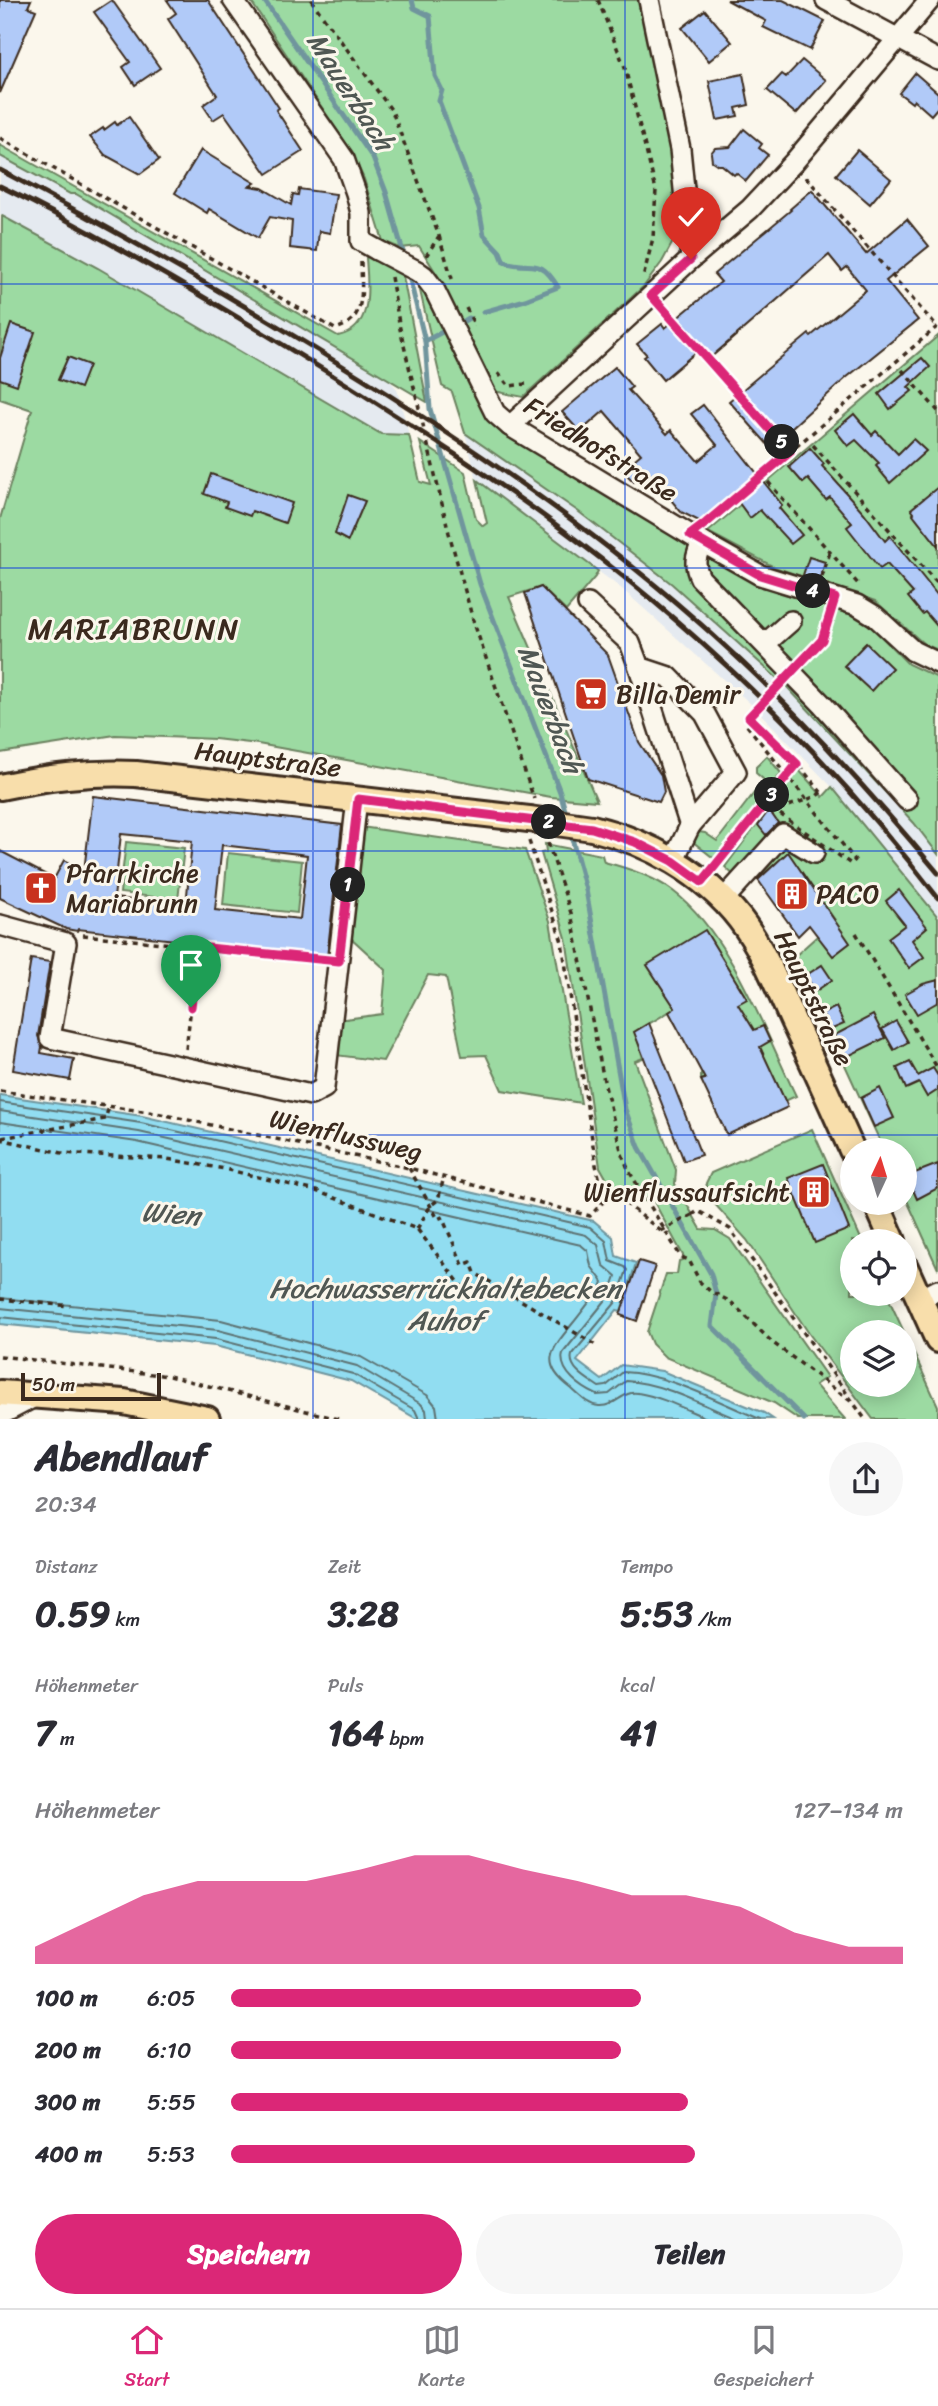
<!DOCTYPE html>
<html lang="de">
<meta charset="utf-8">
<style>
:root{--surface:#fff;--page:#f7f7f7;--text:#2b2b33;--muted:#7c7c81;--line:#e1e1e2;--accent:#db2777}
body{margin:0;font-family:Sriracha,sans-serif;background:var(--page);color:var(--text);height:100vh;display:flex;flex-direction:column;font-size:26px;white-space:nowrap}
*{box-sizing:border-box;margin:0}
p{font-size:23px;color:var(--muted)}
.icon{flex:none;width:38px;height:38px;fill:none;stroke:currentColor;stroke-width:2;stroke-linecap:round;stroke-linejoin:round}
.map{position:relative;height:1419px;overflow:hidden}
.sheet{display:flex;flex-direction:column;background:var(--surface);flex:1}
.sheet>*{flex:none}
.needle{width:46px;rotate:4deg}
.controls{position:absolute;left:840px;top:1138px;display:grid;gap:14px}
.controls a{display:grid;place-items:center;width:77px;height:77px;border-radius:50%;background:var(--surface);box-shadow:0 4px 18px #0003;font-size:35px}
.scale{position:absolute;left:21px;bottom:18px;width:140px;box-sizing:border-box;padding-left:7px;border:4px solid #3b2a1e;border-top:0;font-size:19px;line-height:24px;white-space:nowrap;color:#3b2a1e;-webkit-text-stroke:5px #fbf7ec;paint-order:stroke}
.pin{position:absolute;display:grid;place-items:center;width:60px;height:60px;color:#fff;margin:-72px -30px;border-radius:50% 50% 50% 0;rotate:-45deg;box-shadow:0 0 7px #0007}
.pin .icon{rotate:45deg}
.km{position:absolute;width:35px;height:35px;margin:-18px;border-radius:50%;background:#222;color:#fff;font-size:19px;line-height:35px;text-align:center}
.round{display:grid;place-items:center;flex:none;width:74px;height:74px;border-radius:37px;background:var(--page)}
.headline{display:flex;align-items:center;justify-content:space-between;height:119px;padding:0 35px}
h1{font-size:38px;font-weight:700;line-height:52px}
.figures{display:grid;grid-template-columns:repeat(3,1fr);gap:10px;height:119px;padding:7px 35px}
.figures div{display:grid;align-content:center}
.figures b{font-size:35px;font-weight:700}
.figures small{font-size:19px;font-weight:400}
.figures p{font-size:19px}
.chart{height:196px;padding:14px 35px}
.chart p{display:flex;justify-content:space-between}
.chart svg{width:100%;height:126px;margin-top:7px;fill:var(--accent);opacity:.7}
.button{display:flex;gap:14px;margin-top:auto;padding:14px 35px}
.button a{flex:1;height:80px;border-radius:42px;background:var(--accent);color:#fff;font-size:28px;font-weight:700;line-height:80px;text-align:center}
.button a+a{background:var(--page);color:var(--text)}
ul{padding:0 35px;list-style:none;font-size:23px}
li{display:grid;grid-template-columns:112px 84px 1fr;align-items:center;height:52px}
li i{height:18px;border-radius:9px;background:var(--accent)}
.menu{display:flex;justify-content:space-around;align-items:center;height:98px;border-top:2px solid var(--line);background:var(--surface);font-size:19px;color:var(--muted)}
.menu a{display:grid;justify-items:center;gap:4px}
.menu .active{color:var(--accent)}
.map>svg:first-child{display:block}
.built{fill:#e5eaf0}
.green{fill:#9cdaa2;stroke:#6c8260;stroke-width:2}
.water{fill:#91ddf1;stroke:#6f959d;stroke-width:2}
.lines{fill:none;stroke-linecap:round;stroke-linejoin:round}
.shore{stroke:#5d7272;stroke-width:2}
.stream{stroke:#6f959d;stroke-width:5}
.building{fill:#b1caf8;stroke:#3b2a1e;stroke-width:2;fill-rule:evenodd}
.minor-casing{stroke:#3b2a1e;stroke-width:24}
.major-casing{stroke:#3b2a1e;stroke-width:30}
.path{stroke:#3b2a1e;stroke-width:3.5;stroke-dasharray:5 5;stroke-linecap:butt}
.minor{stroke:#fbf7ec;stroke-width:19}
.major{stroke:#f8deab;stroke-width:24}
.rail{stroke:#3b2a1e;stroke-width:5}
.minor-bridge-casing{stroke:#3b2a1e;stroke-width:24;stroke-linecap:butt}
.major-bridge-casing{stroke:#3b2a1e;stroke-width:30;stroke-linecap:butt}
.path-bridge{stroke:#3b2a1e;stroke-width:3.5;stroke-dasharray:5 5;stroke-linecap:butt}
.minor-bridge{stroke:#fbf7ec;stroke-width:19}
.major-bridge{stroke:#f8deab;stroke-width:24}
.route-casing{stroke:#fff;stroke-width:14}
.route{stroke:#db2777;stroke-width:9}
.grid{fill:none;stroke:#1d4ed8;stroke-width:2;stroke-opacity:0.55}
.labels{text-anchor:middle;stroke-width:6;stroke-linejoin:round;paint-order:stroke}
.street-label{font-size:26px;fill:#3b2a1e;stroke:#fbf7ec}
.poi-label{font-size:26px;fill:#3b2a1e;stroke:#fbf7ec;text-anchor:start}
.water-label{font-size:28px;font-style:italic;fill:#505753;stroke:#fbf7ec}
.quarter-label{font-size:30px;letter-spacing:2px;fill:#3b2a1e;stroke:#fbf7ec}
</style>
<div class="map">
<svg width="938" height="1419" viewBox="0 0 938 1419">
<rect width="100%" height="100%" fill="#fbf7ec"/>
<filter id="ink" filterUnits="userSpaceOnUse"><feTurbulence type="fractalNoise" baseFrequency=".0143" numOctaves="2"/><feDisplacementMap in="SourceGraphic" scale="14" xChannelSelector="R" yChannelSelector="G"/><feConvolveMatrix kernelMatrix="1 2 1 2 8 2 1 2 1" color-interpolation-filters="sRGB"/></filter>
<g filter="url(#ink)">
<g class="built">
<polygon points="0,156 70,194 76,194 390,381 397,389 409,435 382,434 98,268 0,215"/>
<polygon points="465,433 579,512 672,584 788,688 914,823 938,854 938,917 832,787 752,705 622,589 477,480"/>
</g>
<g class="green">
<polygon points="250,0 639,0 664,103 680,199 673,242 662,262 644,286 523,397 494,391 438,276 419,246 400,248 383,241 364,179 351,151"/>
<path d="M0,145L338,336C374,329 368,286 366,258L372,254L402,271L427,402L76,194H70L0,156Z"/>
<polygon points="2,216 98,268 381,434 409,435 420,482 431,485 420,442 465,472 476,519 483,526 487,523 477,480 598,571 595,577 566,611 541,587 509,597 597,801 551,797 258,744 215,739 115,735 0,753 0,519 32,410 0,399"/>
<polygon points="418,282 430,292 489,417 756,581 863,618 908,664 938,678 938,854 914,823 788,688 672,584 579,512 465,433 452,392 442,386"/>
<polygon points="938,336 938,650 924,644 875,601 774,567 708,532"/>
<polygon points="767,756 781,773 716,860 692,841 699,832 705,833 717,841 764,780 756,773 756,767"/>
<polygon points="798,769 823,797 832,787 938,917 938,1269 905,1196 905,1150 884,1150 795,956 835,920 788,853 747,888 725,867"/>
<polygon points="361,827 525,850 550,921 581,1103 502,1090 486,1055 462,1056 446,977 428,975 383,1061 335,1055 338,1020 382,1014 386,970 349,936"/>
<polygon points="126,842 184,848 178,900 120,893"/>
<path d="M545,844L602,855L604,862C628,868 653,876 673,891C730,934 765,1032 796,1096L785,1101L762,1052L701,1080V1073L754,1045L678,1027L673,1020L695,1006L691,999L635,1032L643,1058L635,1061L676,1170L675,1184L701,1229L715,1230L730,1239L827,1377L815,1385L845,1419H798L774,1403L665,1357L652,1344L647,1332L666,1274H677L679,1261L685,1259L652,1198C627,1210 611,1188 600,1167L566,938L541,853L546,852Z"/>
<polygon points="228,853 302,861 297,913 223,905"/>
<polygon points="812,1129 862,1241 852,1241 852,1293 886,1293 904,1332 852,1332 852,1384 905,1384 905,1334 938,1406 938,1419 873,1419 810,1335 747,1240 712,1201 706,1183 711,1173"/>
</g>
<polygon class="water" points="0,1095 142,1116 594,1221 613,1237 616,1256 636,1263 621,1311 617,1310 577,1361 602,1380 621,1365 662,1371 764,1413 773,1419 417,1419 351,1381 215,1346 0,1324"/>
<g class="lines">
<g class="shore">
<path d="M0,1102L141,1123L590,1227L606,1241L610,1261L625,1267L627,1270L616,1302L572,1355C568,1369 589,1380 599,1387L606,1386L623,1372C669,1374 718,1402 760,1419"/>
<path d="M0,1111L139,1132L586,1235L598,1245L603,1265L616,1276L609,1296L563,1353C558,1372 582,1388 597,1395L609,1394L626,1381C664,1383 702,1405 737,1419"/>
<path d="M0,1122L137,1142L581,1245L588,1251L591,1266L603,1282L600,1290C590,1300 582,1312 573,1323C550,1351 539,1364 572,1389C580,1396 588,1405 599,1406C616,1407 623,1390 638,1393C663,1397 686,1410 709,1419"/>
<polyline points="0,1298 221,1320 361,1357 427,1395 436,1406 438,1419"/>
<polyline points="0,1308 218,1330 357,1366 421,1404 426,1410 427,1419"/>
<polyline points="0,1317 216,1339 353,1374 415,1410 419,1419"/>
</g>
<g class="stream">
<polyline points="264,0 373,158 386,192 405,259"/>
<path d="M412,0L414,8L430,16L435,76L442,90L439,101L479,208L484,235L500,252L504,262C535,271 538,255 558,287L525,300L483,312"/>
<polyline points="408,272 425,341 430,409 480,584 560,792 567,818"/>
<polyline points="457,325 469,318"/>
<polyline points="425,341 448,329"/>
<polyline points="570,831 586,890 625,1109 639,1147 711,1274 716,1294 712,1326 804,1419"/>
</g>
</g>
<g class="building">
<polygon points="0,0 31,0 28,7 36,10 0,93"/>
<polygon points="112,0 160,68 135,85 123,67 130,62 94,12"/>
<polygon points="167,0 208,0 279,108 276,110 303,151 267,174 224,113 213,120 203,105 217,95 168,19 176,13"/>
<polygon points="727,0 783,0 825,21 810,50 763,27 766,21"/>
<polygon points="705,10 732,42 709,61 682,28"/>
<polygon points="802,60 826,80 796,114 767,90 782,74 786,77"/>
<polygon points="915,73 938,93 938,107 931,115 914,100 912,103 899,93"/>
<polygon points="743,74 749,105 736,108 738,116 717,120 709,81"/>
<polygon points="129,117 159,160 140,174 105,155 90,137 103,128 104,130 115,122 117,125"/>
<polygon points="744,129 762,144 759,148 768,155 746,181 736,173 734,175 722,165 718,165 712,161 711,153 715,148 730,147"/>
<polygon points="201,150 255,183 250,186 262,188 291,205 293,194 298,195 299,189 336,194 330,233 319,231 317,251 290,248 292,221 270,217 258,238 209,209 207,213 175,193"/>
<polygon points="857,150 891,179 870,204 836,175"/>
<polygon points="812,190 866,254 907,219 929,246 886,281 918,320 846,378 770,447 729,401 809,334 811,336 866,290 847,267 842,271 829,255 710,358 701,348 663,380 644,357 647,355 637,344 662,324 665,328 721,282 714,274 791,210 790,209"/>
<polygon points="11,324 35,332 17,385 0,379 0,358"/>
<polygon points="68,357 89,365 80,388 58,380"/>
<polygon points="922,358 930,367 908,387 912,391 890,409 879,394"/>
<polygon points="615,367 632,387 628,390 667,434 671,430 698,461 717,445 691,414 703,405 782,505 779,508 802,535 791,544 760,510 750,518 733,495 701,522 681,512 647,471 634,482 622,470 641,454 604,411 580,432 562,412"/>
<polygon points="854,414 872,435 876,431 898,454 913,439 926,451 890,483 876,466 879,463 856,440 848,446 835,430"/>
<polygon points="810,448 824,464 822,466 864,513 885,541 890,536 938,596 938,627 925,612 922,614 908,597 913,593 887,564 880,569 847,527 852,523 830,497 826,500 808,479 803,483 789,467"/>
<polygon points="211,474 292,503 285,523 252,511 250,516 225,507 227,502 204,494"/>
<polygon points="938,487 938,546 913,514 914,513 911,509"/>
<polygon points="348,495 365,501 348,541 335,534"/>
<polygon points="809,557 825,562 820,580 803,575"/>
<polygon points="541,587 608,655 639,742 661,775 664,792 659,802 588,779 525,593"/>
<polygon points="866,643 892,668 871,691 844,666"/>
<path d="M93,796L342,825L327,957L78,929L77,931L66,929L0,898V851L54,879L64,860L84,871ZM121,834L192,841L186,906L114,898ZM222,845L307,855L300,919L215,910Z"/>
<polygon points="769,810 778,823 766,835 758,825"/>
<polygon points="788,852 850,943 833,956 809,925 798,936 758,880"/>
<polygon points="899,890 927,927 912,940 924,957 909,968 888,938 905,925 886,901"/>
<polygon points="705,930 747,999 738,1004 754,1030 763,1026 770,1041 760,1047 788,1107 727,1135 701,1080 705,1079 669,1012 675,1008 647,965"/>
<polygon points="31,959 50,962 38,1036 42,1047 41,1053 74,1059 70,1080 13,1070"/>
<polygon points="822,965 832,980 816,991 805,976"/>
<polygon points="938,980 938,1002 917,1014 905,994 923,984"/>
<polygon points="836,1007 844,1024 830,1030 822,1014"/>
<polygon points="873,1015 885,1038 846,1057 835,1035"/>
<polygon points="896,1021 908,1042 894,1050 882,1029"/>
<polygon points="649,1023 701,1155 684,1161 634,1032"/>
<polygon points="910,1062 918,1076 933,1068 938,1076 938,1090 927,1097 919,1083 906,1089 897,1068"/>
<polygon points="880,1088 894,1118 874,1127 861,1098"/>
<polygon points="823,1164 849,1229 815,1243 788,1178"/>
<polygon points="938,1164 938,1188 917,1199 907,1176"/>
<polygon points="639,1261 655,1266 637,1321 620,1315"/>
</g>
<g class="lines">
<defs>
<g id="minor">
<polyline points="233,0 344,159 356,193 361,213 361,241 377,250"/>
<polyline points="649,0 680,149 691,259"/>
<polyline points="826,0 938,60"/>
<polyline points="417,271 424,276 434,289 495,413 510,426 702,542 760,575 857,605 875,616 913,651 938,663"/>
<polyline points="510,426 691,259 750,209 794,162 930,0"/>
<path d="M702,542C696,556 693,564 700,578L822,704L907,800"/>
<polyline points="588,604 630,643 639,667 690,826 673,861"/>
<polyline points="766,643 791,621"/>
<polyline points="639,667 669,677 705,714 736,772 690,826"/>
<polyline points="723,900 783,834 814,853"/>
<polyline points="0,925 66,943 50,1038 311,1095 324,1088 357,799"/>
<polyline points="920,1299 938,1290"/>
<polyline points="0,1415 38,1395"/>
</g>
<g id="major">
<path d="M0,787C47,777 88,772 136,774L529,819"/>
<path d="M592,828C649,842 704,873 740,919C764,950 778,988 794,1023C814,1065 833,1108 852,1150"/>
<polyline points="876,1202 893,1241"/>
<polyline points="905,1267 938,1340"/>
<polyline points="0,1393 124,1402 207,1419"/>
</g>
</defs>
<use href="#minor" class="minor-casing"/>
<use href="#major" class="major-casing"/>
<g class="path">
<polyline points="311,0 392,111 439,236 426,256"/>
<polyline points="598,0 625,68 656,190 653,238 643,278"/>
<path d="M0,138L335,329C368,320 361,289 361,261"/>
<polyline points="806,177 937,327"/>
<polyline points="439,236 453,282"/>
<polyline points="391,277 400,329 449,533 473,620 534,799"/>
<polyline points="466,308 475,326"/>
<polyline points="664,309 791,452"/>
<polyline points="902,370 938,411"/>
<polyline points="498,373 509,386 526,384"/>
<polyline points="813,445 938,584"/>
<polyline points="768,482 859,585"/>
<polyline points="705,524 938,326"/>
<polyline points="822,577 830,552"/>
<polyline points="749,717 797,763 821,792"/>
<polyline points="529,841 562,942 596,1165 605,1200"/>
<polyline points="548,843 571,913 605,1086 622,1154 629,1171 681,1257 689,1260 700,1282 710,1291 731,1302 773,1343 852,1402"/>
<polyline points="715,867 797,763"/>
<polyline points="856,933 938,1069"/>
<polyline points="83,935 319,959"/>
<polyline points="186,1049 198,947"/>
<polyline points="0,1091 156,1113 409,1168 590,1216 605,1200 615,1195 661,1231"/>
<polyline points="2,1138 105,1119 109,1107"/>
<polyline points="0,1139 62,1153 167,1159 225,1169 316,1191 417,1229 464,1289"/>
<polyline points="692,1215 698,1211 730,1229 865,1419"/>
<polyline points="417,1229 431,1205 438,1200 444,1177"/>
<polyline points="0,1299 70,1306"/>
<polyline points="0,1356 169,1376 338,1419"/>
</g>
<use href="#minor" class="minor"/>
<use href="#major" class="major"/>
<g class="rail">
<path d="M0,170C126,236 250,307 370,383C490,459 608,540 714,636C795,709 868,789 938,873"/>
<path d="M0,186C114,242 224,308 332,375C416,428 500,482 579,542C714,644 835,764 938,898"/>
</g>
<defs>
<polyline id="minor-bridge" points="377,250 417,271"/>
<polyline id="major-bridge" points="529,819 592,828"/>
</defs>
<use href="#minor-bridge" class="minor-bridge-casing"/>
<use href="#major-bridge" class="major-bridge-casing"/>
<g class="path-bridge">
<polyline points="821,792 817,796 780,809 780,814 851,864 855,860 745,723 822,640 835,598"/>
<polyline points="409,1168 438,1219 442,1217 463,1265 471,1262 475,1273 596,1345"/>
<polyline points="661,1231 692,1215"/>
</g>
<use href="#minor-bridge" class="minor-bridge"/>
<use href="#major-bridge" class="major-bridge"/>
</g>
</g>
<g class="lines" filter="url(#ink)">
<defs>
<polyline id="route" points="191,1007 198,947 339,961 358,799 592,828 635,842 673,861 702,882 797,764 749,717 822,640 835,598 760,575 690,535 706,523 790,452 651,295 691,259"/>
</defs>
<use href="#route" class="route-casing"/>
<use href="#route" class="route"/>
</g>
<path class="grid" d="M313,0V1419M625,0V1419M0,284H938M0,568H938M0,851H938M0,1135H938"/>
<defs>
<symbol id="supermarket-square" viewBox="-11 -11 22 22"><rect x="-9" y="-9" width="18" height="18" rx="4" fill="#c8321e" stroke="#fbf7ec"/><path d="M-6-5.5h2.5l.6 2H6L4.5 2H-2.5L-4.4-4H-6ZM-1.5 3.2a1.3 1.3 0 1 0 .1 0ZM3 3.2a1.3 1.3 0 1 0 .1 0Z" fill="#fff"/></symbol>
<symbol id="church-square" viewBox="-11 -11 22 22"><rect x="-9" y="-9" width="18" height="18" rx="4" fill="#c8321e" stroke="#fbf7ec"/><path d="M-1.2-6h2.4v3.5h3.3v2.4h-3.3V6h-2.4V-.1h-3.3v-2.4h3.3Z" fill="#fff"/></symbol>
<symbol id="building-square" viewBox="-11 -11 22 22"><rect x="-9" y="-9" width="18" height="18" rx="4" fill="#c8321e" stroke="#fbf7ec"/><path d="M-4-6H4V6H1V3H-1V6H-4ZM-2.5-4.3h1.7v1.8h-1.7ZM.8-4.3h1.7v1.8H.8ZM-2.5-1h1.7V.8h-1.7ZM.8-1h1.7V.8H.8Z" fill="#fff"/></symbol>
</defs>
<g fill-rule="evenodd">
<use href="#supermarket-square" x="572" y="675" width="38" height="38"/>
<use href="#church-square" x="22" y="869" width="38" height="38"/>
<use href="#building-square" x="773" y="875" width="38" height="38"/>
<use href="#building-square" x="795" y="1173" width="38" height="38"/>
</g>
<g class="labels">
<g class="street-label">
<text transform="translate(601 449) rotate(32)" y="9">Friedhofstraße</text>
<text transform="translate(268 759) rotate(7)" y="9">Hauptstraße</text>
<text transform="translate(814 998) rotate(64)" y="9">Hauptstraße</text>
<text transform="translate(346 1135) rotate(13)" y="9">Wienflussweg</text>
</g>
<g class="poi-label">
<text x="616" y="703">Billa Demir</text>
<text x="66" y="882">Pfarrkirche<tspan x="66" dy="30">Mariabrunn</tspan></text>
<text x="816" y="903">PACO</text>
<text x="790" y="1201" text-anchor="end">Wienflussaufsicht</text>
</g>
<g class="water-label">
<text transform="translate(351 91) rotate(57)" y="10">Mauerbach</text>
<text transform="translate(551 709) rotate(69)" y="10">Mauerbach</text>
<text transform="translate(171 1213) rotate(4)" y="10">Wien</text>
<text x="445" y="1298">Hochwasserrückhaltebecken<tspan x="445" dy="32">Auhof</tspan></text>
</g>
<g class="quarter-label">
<text x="134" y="639">MARIABRUNN</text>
</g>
</g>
</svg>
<div class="controls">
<a><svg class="needle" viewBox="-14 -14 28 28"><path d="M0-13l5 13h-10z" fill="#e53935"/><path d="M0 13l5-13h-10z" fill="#7c7c81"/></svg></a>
<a><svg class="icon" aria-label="locate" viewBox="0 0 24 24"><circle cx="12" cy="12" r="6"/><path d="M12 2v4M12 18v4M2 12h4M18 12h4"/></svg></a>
<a><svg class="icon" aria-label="layers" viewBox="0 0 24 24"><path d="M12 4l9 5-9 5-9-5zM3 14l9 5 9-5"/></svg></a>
</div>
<div class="scale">50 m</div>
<div class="pin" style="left:191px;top:1007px;background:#1e9e55"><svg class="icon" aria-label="arrive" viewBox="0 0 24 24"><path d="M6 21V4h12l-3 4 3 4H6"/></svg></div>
<div class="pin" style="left:691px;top:259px;background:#d93025"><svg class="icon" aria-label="check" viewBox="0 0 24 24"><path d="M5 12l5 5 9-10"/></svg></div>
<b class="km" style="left:348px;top:885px">1</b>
<b class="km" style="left:549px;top:822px">2</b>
<b class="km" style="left:772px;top:795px">3</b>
<b class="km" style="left:813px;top:591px">4</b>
<b class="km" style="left:782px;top:442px">5</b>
</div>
<section class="sheet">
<div class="headline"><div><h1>Abendlauf</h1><p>20:34</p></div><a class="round"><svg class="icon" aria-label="share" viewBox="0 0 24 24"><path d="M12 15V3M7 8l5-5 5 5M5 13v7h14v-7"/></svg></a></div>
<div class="figures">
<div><p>Distanz</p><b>0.59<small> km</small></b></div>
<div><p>Zeit</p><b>3:28</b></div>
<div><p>Tempo</p><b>5:53<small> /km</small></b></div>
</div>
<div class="figures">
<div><p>Höhenmeter</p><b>7<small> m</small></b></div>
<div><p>Puls</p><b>164<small> bpm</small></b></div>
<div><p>kcal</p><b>41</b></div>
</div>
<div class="chart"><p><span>Höhenmeter</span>127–134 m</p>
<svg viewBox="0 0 160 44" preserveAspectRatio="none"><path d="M0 44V38L10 29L20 20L30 15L40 15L50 15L60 11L70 6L80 6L90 11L100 15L110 20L120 20L130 24L140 33L150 38L160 38V44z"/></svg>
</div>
<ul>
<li><b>100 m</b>6:05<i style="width:61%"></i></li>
<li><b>200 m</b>6:10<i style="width:58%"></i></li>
<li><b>300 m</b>5:55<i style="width:68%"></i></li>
<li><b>400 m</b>5:53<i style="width:69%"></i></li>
</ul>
<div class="button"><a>Speichern</a><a>Teilen</a></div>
</section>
<nav class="menu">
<a class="active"><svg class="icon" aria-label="home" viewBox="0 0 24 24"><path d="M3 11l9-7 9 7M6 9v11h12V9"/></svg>Start</a>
<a><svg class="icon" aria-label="map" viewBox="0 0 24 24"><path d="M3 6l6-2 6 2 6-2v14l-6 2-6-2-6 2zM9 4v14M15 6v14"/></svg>Karte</a>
<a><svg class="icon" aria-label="saved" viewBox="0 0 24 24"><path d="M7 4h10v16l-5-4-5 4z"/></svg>Gespeichert</a>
</nav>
